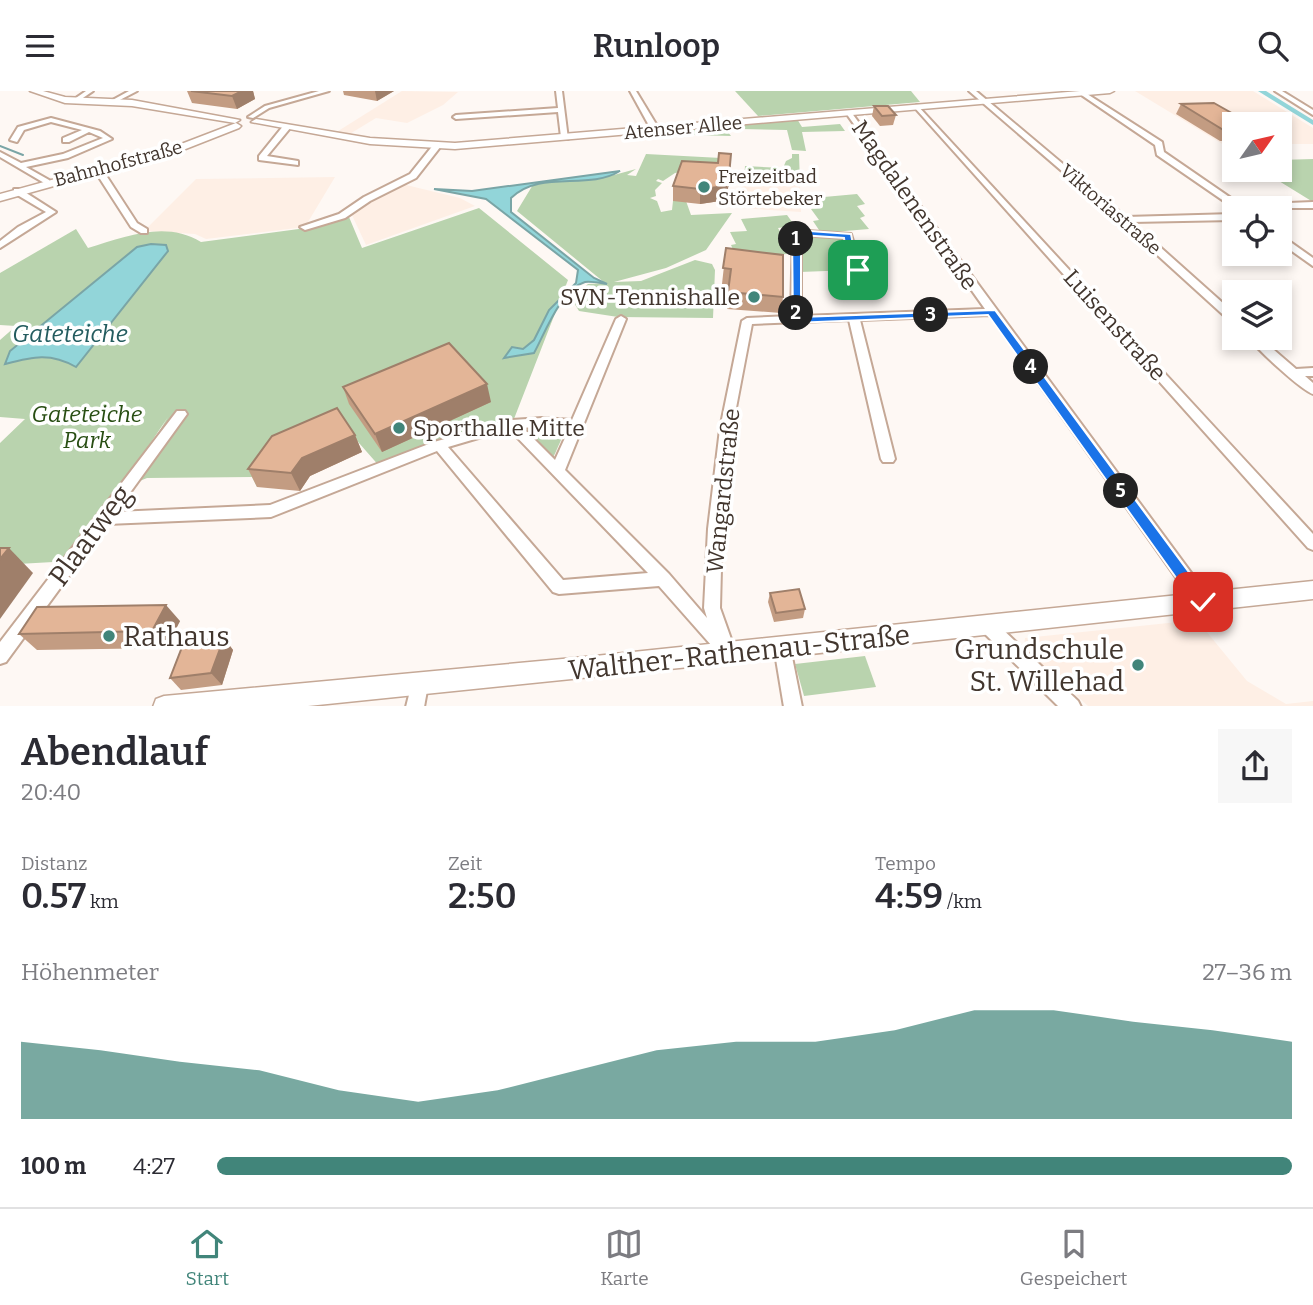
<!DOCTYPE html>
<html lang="de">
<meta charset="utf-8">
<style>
:root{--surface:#fff;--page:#f7f7f7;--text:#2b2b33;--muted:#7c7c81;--line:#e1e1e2;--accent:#41857a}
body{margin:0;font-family:Bitter,serif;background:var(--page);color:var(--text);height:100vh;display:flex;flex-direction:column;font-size:26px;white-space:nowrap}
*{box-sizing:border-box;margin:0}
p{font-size:23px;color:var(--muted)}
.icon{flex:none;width:38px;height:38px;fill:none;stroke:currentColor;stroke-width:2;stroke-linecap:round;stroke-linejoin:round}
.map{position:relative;height:615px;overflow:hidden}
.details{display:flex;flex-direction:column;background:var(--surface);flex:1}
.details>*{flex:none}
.needle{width:46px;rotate:56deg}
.fabs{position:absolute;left:1222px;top:21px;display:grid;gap:14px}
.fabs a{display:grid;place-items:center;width:70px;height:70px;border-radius:0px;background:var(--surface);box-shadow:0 4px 10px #0003;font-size:35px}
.pin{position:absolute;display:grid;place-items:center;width:60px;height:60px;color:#fff;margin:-30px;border-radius:14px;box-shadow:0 4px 10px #0006}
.km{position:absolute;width:35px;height:35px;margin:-18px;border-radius:50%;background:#222;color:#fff;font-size:19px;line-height:35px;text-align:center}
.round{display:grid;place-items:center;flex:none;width:74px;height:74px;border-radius:0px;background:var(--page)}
.summary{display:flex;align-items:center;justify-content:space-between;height:119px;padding:0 21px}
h1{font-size:38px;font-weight:600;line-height:52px}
.figures{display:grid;grid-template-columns:repeat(3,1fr);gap:10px;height:119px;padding:7px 21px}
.figures div{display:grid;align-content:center}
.figures b{font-size:35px;font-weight:600}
.figures small{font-size:19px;font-weight:400}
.figures p{font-size:19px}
.chart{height:196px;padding:14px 21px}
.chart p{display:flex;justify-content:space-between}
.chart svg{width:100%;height:126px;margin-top:7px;fill:var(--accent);opacity:.7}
ul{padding:0 21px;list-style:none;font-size:23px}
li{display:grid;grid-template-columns:112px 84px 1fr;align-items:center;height:52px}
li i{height:18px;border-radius:9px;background:var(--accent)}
header{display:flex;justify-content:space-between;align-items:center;height:91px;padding:0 21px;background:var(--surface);font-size:32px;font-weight:600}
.dock{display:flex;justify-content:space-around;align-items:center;height:98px;border-top:2px solid var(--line);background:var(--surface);font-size:19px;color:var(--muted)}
.dock a{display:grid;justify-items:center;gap:4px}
.dock .active{color:var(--accent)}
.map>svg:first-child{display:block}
.built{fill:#feefe5}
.green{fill:#b9d3ae;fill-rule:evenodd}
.water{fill:#92d5d9;stroke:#7aa5a6;stroke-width:2}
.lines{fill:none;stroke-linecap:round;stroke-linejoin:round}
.stream{stroke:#7aa5a6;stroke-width:2}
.canal{fill:#92d5d9;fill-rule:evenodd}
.minor-casing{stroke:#c5a896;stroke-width:4}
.tertiary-casing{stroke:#c5a896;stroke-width:3}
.minor{fill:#fff;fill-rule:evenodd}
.tertiary{fill:#fff;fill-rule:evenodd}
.wall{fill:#c39c82}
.shaded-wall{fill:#9f7f6a}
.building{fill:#e3b597;stroke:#9f7f6a;stroke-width:2}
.route{fill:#1a73e8;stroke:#fff;stroke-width:2}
.poi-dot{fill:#41857a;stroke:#fff;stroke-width:2.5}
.labels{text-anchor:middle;stroke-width:7;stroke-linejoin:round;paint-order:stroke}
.far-street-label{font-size:19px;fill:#42362e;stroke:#fff}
.far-poi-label{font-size:19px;fill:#42362e;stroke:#fff;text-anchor:start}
.street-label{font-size:23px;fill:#42362e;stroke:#fff}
.poi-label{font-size:23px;fill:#42362e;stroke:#fff;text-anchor:end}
.park-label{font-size:23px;font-style:italic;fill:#284e13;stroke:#fff}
.water-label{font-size:24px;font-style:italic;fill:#245c5f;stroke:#fff}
.near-street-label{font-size:28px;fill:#42362e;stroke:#fff}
.near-poi-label{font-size:28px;fill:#42362e;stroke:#fff;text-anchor:start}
</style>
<header><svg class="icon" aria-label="menu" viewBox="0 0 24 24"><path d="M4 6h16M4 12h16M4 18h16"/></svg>Runloop<svg class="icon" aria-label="search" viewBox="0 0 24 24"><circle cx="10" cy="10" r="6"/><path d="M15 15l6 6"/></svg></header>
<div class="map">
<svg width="1313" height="616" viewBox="0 0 1313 616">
<rect width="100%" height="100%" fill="#fef8f4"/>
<g class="built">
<polygon points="402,0 458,1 443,14 407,32 376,27 348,44 335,42"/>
<polygon points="1135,0 1253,0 1313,37 1313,53 1279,53 1279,33 1234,33 1234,54 1224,54"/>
<polygon points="335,86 305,136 206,148 195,143 144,140 196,88"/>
<polygon points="742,92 800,94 801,121 740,117"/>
<polygon points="402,93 460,107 475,115 366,154 351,122"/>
<polygon points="1197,529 1247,590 1286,613 1313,610 1313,615 1088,615 1024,557 1025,547"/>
</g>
<g class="green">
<polygon points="735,0 911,0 920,11 758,25"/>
<polygon points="797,28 802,36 840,33 845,40 802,41 806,60 792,59 787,39 741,38 739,34"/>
<polygon points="724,36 731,45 658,43 657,40"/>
<polygon points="646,63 721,67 720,74 675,82 663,90 658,88 656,90 662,92 655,99 656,105 650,107 657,110 661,121 672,119 673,110 686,110 691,124 732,122 706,159 666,177 614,191 641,190 695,169 712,173 715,179 713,227 618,226 579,220 571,207 588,193 605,192 517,120 534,92 614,84 636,78 627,84 636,85"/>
<polygon points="792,63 799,63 800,93 744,88 745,75 783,77 786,70 792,67"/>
<polygon points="1313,68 1313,111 1261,79 1279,79 1279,69"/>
<polygon points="857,103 865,113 857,115 865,125 860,127 869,138 821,142 813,130 819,129 811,118 820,117 813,107"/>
<path d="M479,117L568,189L512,333L381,377L344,335L280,362L257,396L252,386L147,387L125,396L168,326L71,470L0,474V352L25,328L0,326V249L16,235L0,234V182L76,138L88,157C125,146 165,129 201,151L321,135L349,126L362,157ZM166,154L168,160L76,276C51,261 33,266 5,273L10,260Z"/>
<polygon points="787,124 795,135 778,137 785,149 780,150 787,163 737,167 731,154 736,153 730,141 747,140 741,128"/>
<polygon points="798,142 846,145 848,167 840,167 842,171 848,170 852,179 800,181"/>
<polygon points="558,336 565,340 553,367 547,367 521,337"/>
<polygon points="865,565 876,596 804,605 795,573"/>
</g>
<g class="water">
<path d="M620,80C587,100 541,78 511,107V121L594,187L607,193C600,192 591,190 585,191C561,198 545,242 534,262L504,267L512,256L523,258L534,249L549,219L576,192L578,179L486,108L434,98L472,100Z"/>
<path d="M151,153L166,154L168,160L76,276C50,261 32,266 5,273L10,260L137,156Z"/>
</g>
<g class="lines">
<polyline class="stream" points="0,55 23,64"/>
<polygon class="canal" points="1258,0 1266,0 1313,29 1313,34"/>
<defs>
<g id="minor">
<polygon points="86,0 93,0 77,11 73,11 73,9"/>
<polygon points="129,0 137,0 114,12 109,11"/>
<polygon points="319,0 329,0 269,17 253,27 248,26 265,15"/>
<polygon points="556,0 562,0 568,48 561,46 558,21 456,28 453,26 456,24 558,17"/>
<polygon points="630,0 636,0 659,38 658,40 652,40"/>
<polygon points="969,0 976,0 1126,126 1234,123 1234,129 1132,131 1234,222 1234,231 1230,230 1121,131"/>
<polygon points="1275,0 1282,0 1313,19 1313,24"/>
<polygon points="1080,1 1084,1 1162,51 1164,61 1241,114 1313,111 1313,117 1234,117 1157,64 1155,54 1080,3"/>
<polygon points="917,14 1313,443 1313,459 1308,457 915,17 914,16"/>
<path d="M849,20L851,21L1209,506L1211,511L1209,516L1203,518L1197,516L990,224L860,229L895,368L893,371H883L881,368L849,229L752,233L732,338L722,438L720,517L736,562L733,568L727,570L721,568L719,563L659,495L559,503L553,501L437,360L271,426L107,433L6,571L0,573V551L177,320H185L187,323L116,421L270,414L434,351L512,329L542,327L572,329L616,228L621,225L626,228L565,379L669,483L707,527L704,517L708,438L720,338L742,230L747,227L791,225L793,139L851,143L859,172L870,186L869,188H861L849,172L844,147L801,144V225L985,218L846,22ZM542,335L569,338L555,369L523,337ZM509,338L648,482L563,489L448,356Z"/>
<polygon points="51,27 100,40 112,48 68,67 26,76 49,89 50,91 46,93 0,66 0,61 21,72 63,63 103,47 89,41 69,51 63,51 63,47 82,39 51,31 24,39 17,51 10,49 18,36"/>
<polygon points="284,34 291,36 267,65 298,70 298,74 259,69 259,65"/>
<polygon points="434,53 441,55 416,87 370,110 345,127 305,139 300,136 339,123 364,106 410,83"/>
<polygon points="94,75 100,75 137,132 147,138 147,142 141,142 131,136 93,77"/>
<polygon points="14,98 20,98 56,121 0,157 0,150 18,136 46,121 14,102"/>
<polygon points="1279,143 1313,167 1313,175 1279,151"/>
<path d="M1249,247H1260L1296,278L1313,277V285H1305L1313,292V303C1300,298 1258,259 1249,247Z"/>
<polygon points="990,530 996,532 1078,610 1081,616 1059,616 984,542 982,537 984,532"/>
<polygon points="782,548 788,550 790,556 802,616 784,616 774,556 776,550"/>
<polygon points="419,586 425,588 428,594 424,616 406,616 413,588"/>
</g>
<g id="tertiary">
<polygon points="30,0 43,0 65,6 132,9 240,29 235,32 132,15 65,12"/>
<polygon points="1080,0 1114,0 1110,2 455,58 370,53 251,31 256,28 370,47 455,52"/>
<polygon points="236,32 241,35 239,37 183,59 0,110 0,103 176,55"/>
<polygon points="1313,490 1313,508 738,571 308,615 153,616 156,608 164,605 595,565"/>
</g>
</defs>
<use href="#minor" class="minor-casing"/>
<use href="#tertiary" class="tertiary-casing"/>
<use href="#minor" class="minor"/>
<use href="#tertiary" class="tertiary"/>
</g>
<g class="wall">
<polygon points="187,0 253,0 255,8 237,18 192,12"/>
<polygon points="343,0 394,0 377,10 344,4"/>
<polygon points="1181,13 1234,33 1234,50 1220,50 1176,23"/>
<polygon points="874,15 896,24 893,34 880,35 872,25"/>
<polygon points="731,63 727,109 700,113 673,110 673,95 718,72"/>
<polygon points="726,157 783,206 781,222 727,218 729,194 722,193"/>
<polygon points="343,296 491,311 382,361 349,313"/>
<polygon points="355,344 362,361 310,385 300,400 257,396 248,378"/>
<polygon points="770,502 805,518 803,527 774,531 768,511"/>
<polygon points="180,530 166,557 37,559 19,543"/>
<polygon points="224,547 233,559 222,594 181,599 170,587"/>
</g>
<g class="shaded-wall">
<polygon points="242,0 253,0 255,8 237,18 232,5"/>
<polygon points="375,0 394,0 377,10"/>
<polygon points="731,63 727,109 700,113 700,98"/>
<polygon points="487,293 491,311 382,361 375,343"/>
<polygon points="355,344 362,361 310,385 300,400 291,382 302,367"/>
<polygon points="9,457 33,482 0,528 0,468"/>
<polygon points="166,514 180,530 166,557 152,540"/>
<polygon points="224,547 233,559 222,594 211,582"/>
</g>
<g class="building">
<polygon points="191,0 242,0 232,5"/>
<polygon points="1214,12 1251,33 1234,33 1234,39 1225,40 1181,13"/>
<polygon points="874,15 888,15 896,24 882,25"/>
<polygon points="719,62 731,63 728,95 700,98 673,95 682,70 718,72"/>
<polygon points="726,157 783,164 783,206 728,201 731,178 723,177"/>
<polygon points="449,252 487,293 375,343 343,296"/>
<polygon points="337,317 355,344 302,367 291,382 248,378 272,345"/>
<polygon points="0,457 9,457 0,468"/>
<polygon points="799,498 805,518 776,522 770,502"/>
<polygon points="166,514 152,540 19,543 37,516"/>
<polygon points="224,547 211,582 170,587 184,551"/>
</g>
<path class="route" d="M796,139L851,143L855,164L863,179L858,182C847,175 846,159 844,147L801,144V226L995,219L1208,507V516H1197L988,224L793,232L792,141Z"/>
<g class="poi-dot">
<circle cx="704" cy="96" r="7"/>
<circle cx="754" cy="206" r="7"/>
<circle cx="399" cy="337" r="7"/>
<circle cx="109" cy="545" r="7"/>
<circle cx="1138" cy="574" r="7"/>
</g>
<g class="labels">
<g class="far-street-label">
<text transform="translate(683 36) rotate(-5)" y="7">Atenser Allee</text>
<text transform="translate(118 72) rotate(-15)" y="7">Bahnhofstraße</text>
<text transform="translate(1111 118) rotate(41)" y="7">Viktoriastraße</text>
</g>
<g class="far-poi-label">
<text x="718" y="92">Freizeitbad<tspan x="718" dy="22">Störtebeker</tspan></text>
</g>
<g class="street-label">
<text transform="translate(915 114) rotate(55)" y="8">Magdalenenstraße</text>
<text transform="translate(1115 234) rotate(48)" y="8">Luisenstraße</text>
<text transform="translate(723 400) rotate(-84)" y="8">Wangardstraße</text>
</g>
<g class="poi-label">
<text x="740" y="214">SVN-Tennishalle</text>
<text x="413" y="345" text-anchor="start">Sporthalle Mitte</text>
</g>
<g class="park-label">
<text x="87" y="331">Gateteiche<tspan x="87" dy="26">Park</tspan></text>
</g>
<g class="water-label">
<text x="70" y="251">Gateteiche</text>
</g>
<g class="near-street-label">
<text transform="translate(90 444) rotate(-53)" y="10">Plaatweg</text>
<text transform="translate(739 561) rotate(-6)" y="10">Walther-Rathenau-Straße</text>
</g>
<g class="near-poi-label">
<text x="123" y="555">Rathaus</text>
<text x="1124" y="568" text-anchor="end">Grundschule<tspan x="1124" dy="32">St. Willehad</tspan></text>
</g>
</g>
</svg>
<div class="fabs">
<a><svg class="needle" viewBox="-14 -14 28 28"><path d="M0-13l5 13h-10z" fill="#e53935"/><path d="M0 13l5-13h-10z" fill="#7c7c81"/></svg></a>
<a><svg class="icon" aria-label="locate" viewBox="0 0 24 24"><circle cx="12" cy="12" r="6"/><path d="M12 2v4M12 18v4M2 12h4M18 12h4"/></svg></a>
<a><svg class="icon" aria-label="layers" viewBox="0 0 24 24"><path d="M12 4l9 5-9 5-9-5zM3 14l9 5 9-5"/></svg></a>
</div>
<div class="pin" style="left:858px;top:179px;background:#1e9e55"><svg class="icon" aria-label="arrive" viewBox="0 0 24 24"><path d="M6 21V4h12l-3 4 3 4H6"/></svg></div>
<div class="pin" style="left:1203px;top:511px;background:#d93025"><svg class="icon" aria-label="check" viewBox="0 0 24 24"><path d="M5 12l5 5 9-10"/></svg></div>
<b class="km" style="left:796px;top:148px">1</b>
<b class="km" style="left:796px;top:222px">2</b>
<b class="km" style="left:931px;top:224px">3</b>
<b class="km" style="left:1031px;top:276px">4</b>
<b class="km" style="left:1121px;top:400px">5</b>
</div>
<section class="details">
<div class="summary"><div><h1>Abendlauf</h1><p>20:40</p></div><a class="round"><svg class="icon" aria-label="share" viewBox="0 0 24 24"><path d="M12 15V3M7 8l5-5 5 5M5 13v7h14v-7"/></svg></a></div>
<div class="figures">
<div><p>Distanz</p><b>0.57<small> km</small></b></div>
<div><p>Zeit</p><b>2:50</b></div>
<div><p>Tempo</p><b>4:59<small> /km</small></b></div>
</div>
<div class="chart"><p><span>Höhenmeter</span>27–36 m</p>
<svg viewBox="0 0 160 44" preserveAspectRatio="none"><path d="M0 44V17L10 20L20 24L30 27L40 34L50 38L60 34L70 27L80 20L90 17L100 17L110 13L120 6L130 6L140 10L150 13L160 17V44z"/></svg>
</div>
<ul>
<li><b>100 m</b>4:27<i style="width:100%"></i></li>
</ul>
</section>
<nav class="dock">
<a class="active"><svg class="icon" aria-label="home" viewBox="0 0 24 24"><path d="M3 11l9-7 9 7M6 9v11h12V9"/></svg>Start</a>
<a><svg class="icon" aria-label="map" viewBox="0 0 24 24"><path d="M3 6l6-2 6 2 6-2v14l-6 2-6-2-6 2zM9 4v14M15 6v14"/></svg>Karte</a>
<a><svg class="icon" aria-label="saved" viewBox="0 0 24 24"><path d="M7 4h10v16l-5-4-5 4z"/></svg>Gespeichert</a>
</nav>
